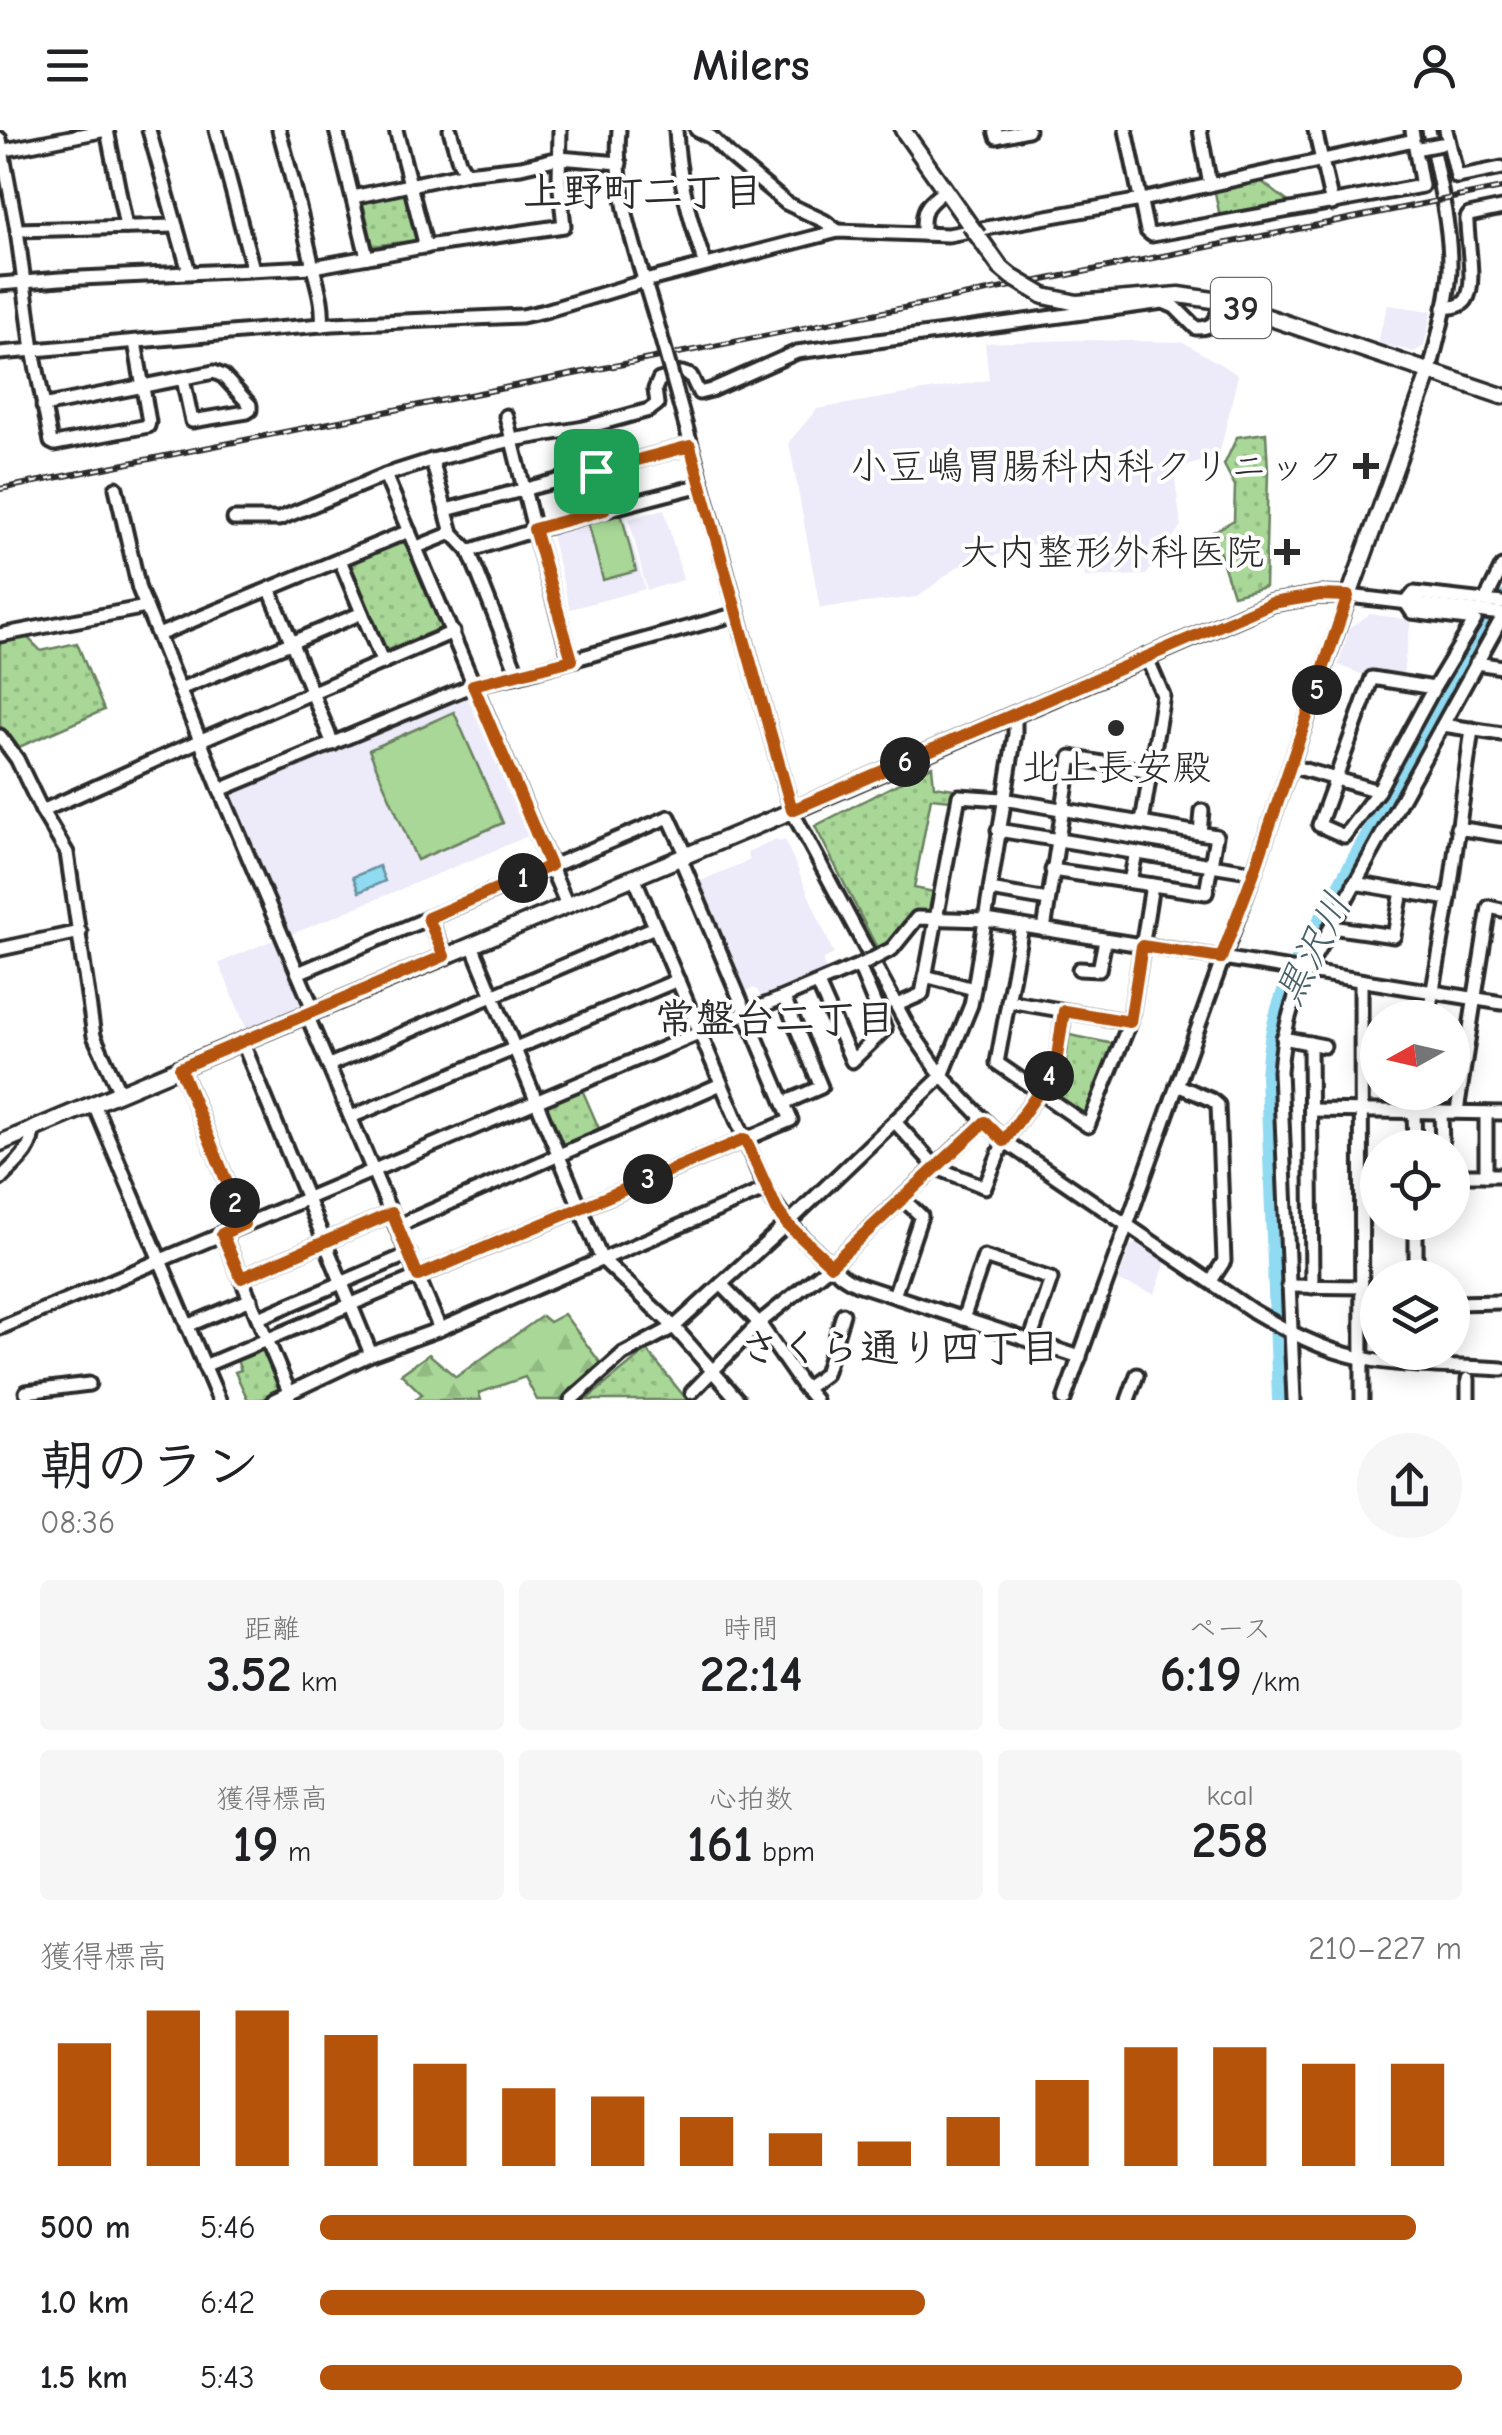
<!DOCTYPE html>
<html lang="ja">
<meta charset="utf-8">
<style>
:root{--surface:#fff;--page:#f6f6f6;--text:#202124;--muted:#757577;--accent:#b45309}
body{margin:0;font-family:"Comic Neue","Klee One",sans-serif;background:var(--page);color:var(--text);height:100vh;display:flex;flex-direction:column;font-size:38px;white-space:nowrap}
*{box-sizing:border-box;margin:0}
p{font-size:32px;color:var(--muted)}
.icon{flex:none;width:55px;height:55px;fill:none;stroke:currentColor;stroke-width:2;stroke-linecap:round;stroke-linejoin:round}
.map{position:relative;height:1270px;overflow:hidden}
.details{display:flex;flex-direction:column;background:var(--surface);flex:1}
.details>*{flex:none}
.needle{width:65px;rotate:262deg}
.buttons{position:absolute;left:1360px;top:870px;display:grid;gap:20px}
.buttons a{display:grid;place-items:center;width:110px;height:110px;border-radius:50%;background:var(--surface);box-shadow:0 5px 25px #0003;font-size:50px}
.pin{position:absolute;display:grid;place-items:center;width:85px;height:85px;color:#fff;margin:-42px;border-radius:20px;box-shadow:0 5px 15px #0006}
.km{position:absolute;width:50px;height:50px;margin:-25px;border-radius:50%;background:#222;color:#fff;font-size:28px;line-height:50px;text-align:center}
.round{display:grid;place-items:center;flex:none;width:105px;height:105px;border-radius:52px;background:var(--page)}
.headline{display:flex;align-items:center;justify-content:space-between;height:170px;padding:0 40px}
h1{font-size:55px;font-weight:700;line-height:75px}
.metrics{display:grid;grid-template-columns:repeat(3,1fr);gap:15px;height:170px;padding:10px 40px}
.metrics div{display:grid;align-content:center;border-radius:10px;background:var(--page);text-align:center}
.metrics b{font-size:50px;font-weight:700}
.metrics small{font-size:28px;font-weight:400}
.metrics p{font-size:28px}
.chart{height:280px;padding:20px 40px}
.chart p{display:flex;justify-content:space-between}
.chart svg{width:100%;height:180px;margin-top:10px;stroke:var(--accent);stroke-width:6}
ul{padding:0 40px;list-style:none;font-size:32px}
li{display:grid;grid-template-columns:160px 120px 1fr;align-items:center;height:75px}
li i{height:25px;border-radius:12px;background:var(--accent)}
header{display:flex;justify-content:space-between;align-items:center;height:130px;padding:0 40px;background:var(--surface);font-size:45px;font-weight:700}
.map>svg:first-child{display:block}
.built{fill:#edeaf9}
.grass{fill:url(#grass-dots);stroke:#6a8161;stroke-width:2.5}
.forest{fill:url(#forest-firs);stroke:#6a8161;stroke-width:2.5}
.pitch{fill:#a8d797;stroke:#6a8161;stroke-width:2.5}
.water{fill:url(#water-ripples);stroke:#6894a2;stroke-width:2.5}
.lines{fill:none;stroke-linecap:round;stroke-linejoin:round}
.river{stroke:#90daf2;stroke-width:14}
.minor-casing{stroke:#2b2b2b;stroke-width:19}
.major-casing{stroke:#2b2b2b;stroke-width:21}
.minor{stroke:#fff;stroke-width:11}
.major{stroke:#fff;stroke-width:14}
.rail-casing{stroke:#2b2b2b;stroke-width:6}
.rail{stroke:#fff;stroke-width:2.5;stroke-dasharray:8;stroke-linecap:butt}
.minor-bridge-casing{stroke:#2b2b2b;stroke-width:19;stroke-linecap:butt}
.major-bridge-casing{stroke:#2b2b2b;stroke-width:21;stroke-linecap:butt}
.minor-bridge{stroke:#fff;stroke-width:11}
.major-bridge{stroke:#fff;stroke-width:14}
.route-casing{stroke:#fff;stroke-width:20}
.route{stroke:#b45309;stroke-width:12}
.poi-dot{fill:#2b2b2b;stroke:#fff;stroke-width:4}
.labels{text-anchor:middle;stroke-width:8;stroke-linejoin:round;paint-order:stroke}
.shield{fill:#fff;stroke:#6b6b6b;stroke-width:2.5}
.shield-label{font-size:35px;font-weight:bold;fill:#2b2b2b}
.poi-label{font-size:38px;fill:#2b2b2b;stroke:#fff;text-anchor:end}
.neighbourhood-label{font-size:40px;font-weight:bold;fill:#2b2b2b;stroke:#fff}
.water-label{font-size:40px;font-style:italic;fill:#496067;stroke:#fff}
</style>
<header><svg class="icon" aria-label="menu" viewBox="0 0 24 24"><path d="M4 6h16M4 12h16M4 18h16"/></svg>Milers<svg class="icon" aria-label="person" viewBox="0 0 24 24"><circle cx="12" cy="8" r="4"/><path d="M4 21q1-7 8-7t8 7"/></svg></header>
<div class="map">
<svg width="1502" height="1270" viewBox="0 0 1502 1270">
<defs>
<pattern id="grass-dots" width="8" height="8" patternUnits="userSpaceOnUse" patternTransform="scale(2.5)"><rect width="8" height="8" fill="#a8d797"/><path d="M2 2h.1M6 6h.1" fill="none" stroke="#91b982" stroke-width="1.8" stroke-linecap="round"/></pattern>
<pattern id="forest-firs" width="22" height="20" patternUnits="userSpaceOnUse" patternTransform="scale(2.5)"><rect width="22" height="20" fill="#a8d797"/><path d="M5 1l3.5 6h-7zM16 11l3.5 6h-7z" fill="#91b982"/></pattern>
<pattern id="water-ripples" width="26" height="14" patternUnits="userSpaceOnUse" patternTransform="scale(2.5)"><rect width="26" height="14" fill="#90daf2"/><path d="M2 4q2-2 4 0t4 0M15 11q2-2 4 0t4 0" fill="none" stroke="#7cbbd0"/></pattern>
</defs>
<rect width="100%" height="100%" fill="#fff"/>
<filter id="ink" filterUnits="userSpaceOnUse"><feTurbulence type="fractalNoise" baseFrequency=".01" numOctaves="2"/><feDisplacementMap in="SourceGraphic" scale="20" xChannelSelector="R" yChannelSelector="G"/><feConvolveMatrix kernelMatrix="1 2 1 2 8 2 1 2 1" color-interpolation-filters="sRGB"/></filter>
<g filter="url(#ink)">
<g class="built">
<polygon points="1388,175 1432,181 1424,216 1414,222 1380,213 1378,209"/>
<polygon points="1080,210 1183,212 1238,245 1219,326 1174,340 1181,396 1146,445 1085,447 1082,426 1043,411 957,437 918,467 820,478 789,312 817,279 989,250 985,213"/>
<polygon points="623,379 645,459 570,479 549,397"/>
<polygon points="664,379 683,450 647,460 629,389"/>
<polygon points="1370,484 1411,490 1402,550 1364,545 1338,535 1350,497"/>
<polygon points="463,563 471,565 531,705 292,804 285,801 228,663"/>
<polygon points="776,709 781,712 785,710 834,824 822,830 826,840 824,844 762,870 757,860 753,858 744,862 697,757 698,752 750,730 747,722"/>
<polygon points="280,807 304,867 301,876 246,898 219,833"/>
<polygon points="1142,1112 1166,1131 1155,1164 1118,1151 1131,1115"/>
</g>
<g class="grass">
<polygon points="1257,48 1291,74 1294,81 1222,96 1214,58"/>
<polygon points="414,61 425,109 373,116 362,69"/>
<polygon points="1266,303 1268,341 1265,457 1233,465 1213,402 1234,390 1235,356 1224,335 1237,307"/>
<polygon points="406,410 443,497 383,522 346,435"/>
<polygon points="26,506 41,521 77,513 104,580 17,618 0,596 0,511"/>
<polygon points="932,636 934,656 954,659 951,670 931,668 914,758 934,762 931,781 914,783 889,813 877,818 815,696"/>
<polygon points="1065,904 1114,914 1083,986 1045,958"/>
<polygon points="581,957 601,1003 560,1020 543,975"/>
<path d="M266,1213L284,1258C276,1268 261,1270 248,1270L235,1242L241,1240L235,1226Z"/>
<polygon points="647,1220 687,1270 586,1270"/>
</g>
<polygon class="forest" points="564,1184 602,1235 560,1270 537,1270 525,1247 479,1263 481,1270 415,1270 422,1264 401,1244 429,1224 456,1247 542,1186 549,1192"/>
<g class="pitch">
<polygon points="621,383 636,441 603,450 588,392"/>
<polygon points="454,582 503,693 417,730 369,620"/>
</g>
<polygon class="water" points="379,736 385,751 359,762 353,747"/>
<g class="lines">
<path class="river" d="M1279,1270L1267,946C1270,897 1280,862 1304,819L1481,500L1502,467"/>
<defs>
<g id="minor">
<polyline points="107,0 126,97"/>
<polyline points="149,0 189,142"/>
<polyline points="216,0 253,139"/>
<path d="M279,0C291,44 302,88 312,133C317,155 324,172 322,195"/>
<polyline points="336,0 367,127"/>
<polyline points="396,0 426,117"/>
<polyline points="450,0 459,31 466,43"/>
<path d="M619,0C613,68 642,138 660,203"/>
<path d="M676,0C678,47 690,90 705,134"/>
<polyline points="697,0 711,7 730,26 786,73 824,91 838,101"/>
<polyline points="995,0 997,7 1028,0"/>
<polyline points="1126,0 1147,101 1152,105 1422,56 1412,0"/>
<polyline points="1200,0 1210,55"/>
<polyline points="1315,0 1332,74"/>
<path d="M1429,0C1437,46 1451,94 1450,141C1448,174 1437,209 1430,241"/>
<polyline points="1446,0 1457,47 1502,38"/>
<polyline points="0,9 17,100 33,220 51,312 55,314 148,296 149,292 135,212"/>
<polyline points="0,21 106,0"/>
<polyline points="353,67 466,43 521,37 559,28 620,33"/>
<polyline points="17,100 176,96"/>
<path d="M923,104C922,78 925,76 945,60"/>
<polyline points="0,154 60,149 313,137 434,115 564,96 559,50 560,0"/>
<path d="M1444,178C1452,177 1461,177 1466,170C1477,154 1466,108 1467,88L1469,85L1502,78"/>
<polyline points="0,223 333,194 522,186 545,181 645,151 838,101 948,105 1141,70 1414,10"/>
<path d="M674,253L792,681L908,897L942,946L1004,1011L1253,1181C1287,1201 1322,1220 1361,1228C1403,1237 1458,1236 1502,1239"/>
<polyline points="43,276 214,242 223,246 250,275 250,280 247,282 192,291 183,249"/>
<polyline points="506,286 534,399 571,530"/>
<polyline points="584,298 604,380"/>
<polyline points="432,330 452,403 469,421 518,545"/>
<polyline points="385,345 567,775"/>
<polyline points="116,358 139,459 220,660 314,881"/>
<polyline points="446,380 690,316"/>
<path d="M234,389H279L385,345L432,330L512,310L584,298L649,280L657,274L655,259L659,250L682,243L691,246L699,263L711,260L797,222L1163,172L1175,177L1196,198C1215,199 1218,188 1220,171"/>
<polyline points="417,417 452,403"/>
<path d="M469,421C543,396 619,376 694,357L701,358"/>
<polyline points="340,430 383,533"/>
<polyline points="270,460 333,614"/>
<polyline points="1485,471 1502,437"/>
<polyline points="1406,473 1412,482 1475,490 1434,558 1378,661 1344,706 1319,695 1372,548 1434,558"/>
<polyline points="1406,473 1414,463 1502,473"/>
<polyline points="0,505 146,477"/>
<polyline points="158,505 409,401"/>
<polyline points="1476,533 1502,537"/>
<polyline points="180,559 362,483"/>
<polyline points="1443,595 1502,604"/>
<polyline points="0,606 17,629 42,681 67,723 94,906 120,963"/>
<polyline points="1291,636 1378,661"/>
<polyline points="220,660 473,555 518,545 737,484"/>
<polyline points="42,681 201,610 453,502"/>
<polyline points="1142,692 1163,565 1146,526"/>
<polyline points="1457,698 1502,705"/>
<polyline points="998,700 1254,742"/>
<polyline points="1200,703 1202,681"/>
<path d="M634,747L766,1059C783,1090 799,1105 825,1129C838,1141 839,1146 857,1154L1080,1227"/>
<polyline points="1130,751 1136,723"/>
<polyline points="1354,753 1449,769"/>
<polyline points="990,760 1048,770"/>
<polyline points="428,788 445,826"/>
<polyline points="1022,796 997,933 1088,996 1130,892 1152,755"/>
<polyline points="1331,797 1394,806 1402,761"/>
<polyline points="1044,800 1071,627 1150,642"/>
<polyline points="472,815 601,1128 674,1197 738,1270"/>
<polyline points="0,819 80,802"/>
<polyline points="892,819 917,788 986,790 1502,873"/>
<polyline points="1079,839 1099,840 1105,810"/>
<polyline points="298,843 669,687 686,724"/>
<polyline points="925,846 974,859"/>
<polyline points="1361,852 1362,1270"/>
<polyline points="818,854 852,931 885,899 859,836"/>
<polyline points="784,868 821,957 784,973"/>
<polyline points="1008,871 1130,892"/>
<polyline points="897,875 922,864 959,666 1003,669 1216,706 1206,763 1052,740"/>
<polyline points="307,885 440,1199"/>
<polyline points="1428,888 1449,769 1472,599"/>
<polyline points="1283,908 1324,916"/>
<polyline points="242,911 371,1224"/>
<polyline points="1310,913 1312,1157"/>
<polyline points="329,935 655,797"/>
<polyline points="180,937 244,1094"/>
<polyline points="1177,955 1212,970 1218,975 1224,1131 1211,1151"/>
<polyline points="94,974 219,1270"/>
<polyline points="1312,980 1502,983"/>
<polyline points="1457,981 1489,777 1502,780"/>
<polyline points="1441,982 1442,1018"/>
<polyline points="351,987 678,850"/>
<polyline points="895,992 937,1038 985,1057 1004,1011 1039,962 1057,933 1064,881"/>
<polyline points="1415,1018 1414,981 1417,962"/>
<polyline points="1452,1045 1502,1045"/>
<polyline points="1486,1045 1486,983"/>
<path d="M0,1049C13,1035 35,1020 32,999"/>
<polyline points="1416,1092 1416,1148"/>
<polyline points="397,1096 721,954"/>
<polyline points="222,1103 290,1264"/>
<polyline points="241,1148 392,1083"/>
<polyline points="721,1154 759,1193 802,1255 815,1270"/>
<polyline points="1288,1156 1362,1157"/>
<polyline points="894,1166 921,1086 903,1069"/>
<polyline points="1452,1173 1502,1172"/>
<polyline points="259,1188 409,1124"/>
<polyline points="963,1189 984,1127 1051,1149 1030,1211"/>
<polyline points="187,1196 251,1169"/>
<polyline points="0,1198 867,832"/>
<polyline points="204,1236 791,990 680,727"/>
<polyline points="1468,1249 1468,1270"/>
<polyline points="805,1259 825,1244 843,1184"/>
<polyline points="26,1262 89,1254"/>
<polyline points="692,1262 759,1193 831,1135 985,991"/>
<polyline points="274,1270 371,1224 440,1199 766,1059"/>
<polyline points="571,1270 623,1224 674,1197 787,1094 942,946 971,875 974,859 1015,604 1015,584"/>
<polyline points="1064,1270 1254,742 1349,466 1502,484"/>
<polyline points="1128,1270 1137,1245"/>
<path d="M1294,1270L1280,941C1283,905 1290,875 1306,842L1499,493"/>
</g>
<g id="major">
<polyline points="903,0 969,94"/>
<polyline points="978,106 1000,137 1012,147"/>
<polyline points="1044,166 1077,173 1179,165 1220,171 1502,266"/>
<polyline points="0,1013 792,681 1272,473 1320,465 1349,466 1430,241"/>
</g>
</defs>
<use href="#minor" class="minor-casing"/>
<use href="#major" class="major-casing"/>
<use href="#minor" class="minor"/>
<use href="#major" class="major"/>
<defs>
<polyline id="rail" points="0,359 1502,58"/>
</defs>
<use href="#rail" class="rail-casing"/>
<use href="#rail" class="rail"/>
<defs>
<g id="minor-bridge">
<polyline points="1420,18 1441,14"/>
<polyline points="660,203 674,253"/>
<polyline points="867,832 892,819"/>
</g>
<g id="major-bridge">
<polyline points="969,94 978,106"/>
<polyline points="1012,147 1044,166"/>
</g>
</defs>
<use href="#minor-bridge" class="minor-bridge-casing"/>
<use href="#major-bridge" class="major-bridge-casing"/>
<use href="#minor-bridge" class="minor-bridge"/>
<use href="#major-bridge" class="major-bridge"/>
</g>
</g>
<g class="lines" filter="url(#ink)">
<defs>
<polygon id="route" points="690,316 792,680 1272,473 1320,465 1348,466 1254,742 1221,828 1142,816 1130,892 1064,881 1056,933 1039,962 1004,1011 985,992 831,1135 787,1094 777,1080 745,1009 418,1146 392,1083 241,1148 222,1104 244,1094 180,938 444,826 428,788 550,736 473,555 572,530 534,399 604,380 596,341"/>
</defs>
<use href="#route" class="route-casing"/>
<use href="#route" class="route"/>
</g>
<g class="poi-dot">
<path d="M1361 321h10v10h10v10h-10v10h-10v-10h-10v-10h10z"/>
<path d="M1282 407h10v10h10v10h-10v10h-10v-10h-10v-10h10z"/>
<circle cx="1116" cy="598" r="10"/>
</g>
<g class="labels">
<rect class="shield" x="1211" y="148" width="60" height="60" rx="8"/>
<g class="shield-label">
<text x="1241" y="190">39</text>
</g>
<g class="poi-label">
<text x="1344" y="349">小豆嶋胃腸科内科クリニック</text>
<text x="1264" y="435">大内整形外科医院</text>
<text x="1116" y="650" text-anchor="middle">北上長安殿</text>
</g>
<g class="neighbourhood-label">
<text x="643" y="75">上野町二丁目</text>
<text x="775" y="902">常盤台二丁目</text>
<text x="900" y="1231">さくら通り四丁目</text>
</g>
<g class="water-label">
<text transform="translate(1312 819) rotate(-63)" y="14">黒沢川</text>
</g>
</g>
</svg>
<div class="buttons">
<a><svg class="needle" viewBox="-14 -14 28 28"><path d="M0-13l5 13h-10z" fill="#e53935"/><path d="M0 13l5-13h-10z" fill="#757577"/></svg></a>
<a><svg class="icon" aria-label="locate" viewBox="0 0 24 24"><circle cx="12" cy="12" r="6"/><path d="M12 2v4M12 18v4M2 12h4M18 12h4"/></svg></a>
<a><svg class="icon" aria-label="layers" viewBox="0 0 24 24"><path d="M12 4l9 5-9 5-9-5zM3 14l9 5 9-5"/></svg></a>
</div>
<div class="pin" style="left:596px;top:341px;background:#1e9e55"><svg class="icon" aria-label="arrive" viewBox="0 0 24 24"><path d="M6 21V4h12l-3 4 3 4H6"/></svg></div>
<b class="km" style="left:523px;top:748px">1</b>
<b class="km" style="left:235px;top:1073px">2</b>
<b class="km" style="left:648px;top:1049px">3</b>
<b class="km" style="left:1049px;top:946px">4</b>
<b class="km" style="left:1317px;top:560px">5</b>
<b class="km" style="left:905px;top:632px">6</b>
</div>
<section class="details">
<div class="headline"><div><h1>朝のラン</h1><p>08:36</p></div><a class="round"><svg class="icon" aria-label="share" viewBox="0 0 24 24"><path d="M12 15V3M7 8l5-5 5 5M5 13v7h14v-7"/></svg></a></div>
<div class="metrics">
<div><p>距離</p><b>3.52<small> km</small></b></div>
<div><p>時間</p><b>22:14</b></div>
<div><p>ペース</p><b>6:19<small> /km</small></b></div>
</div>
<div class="metrics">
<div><p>獲得標高</p><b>19<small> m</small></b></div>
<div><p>心拍数</p><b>161<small> bpm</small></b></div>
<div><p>kcal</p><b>258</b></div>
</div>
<div class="chart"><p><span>獲得標高</span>210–227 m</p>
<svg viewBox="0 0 160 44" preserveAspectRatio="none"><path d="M5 44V14M15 44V6M25 44V6M35 44V12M45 44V19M55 44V25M65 44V27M75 44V32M85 44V36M95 44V38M105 44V32M115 44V23M125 44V15M135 44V15M145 44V19M155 44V19"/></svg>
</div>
<ul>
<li><b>500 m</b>5:46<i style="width:96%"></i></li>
<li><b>1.0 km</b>6:42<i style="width:53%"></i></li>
<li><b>1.5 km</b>5:43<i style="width:100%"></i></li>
</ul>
</section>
